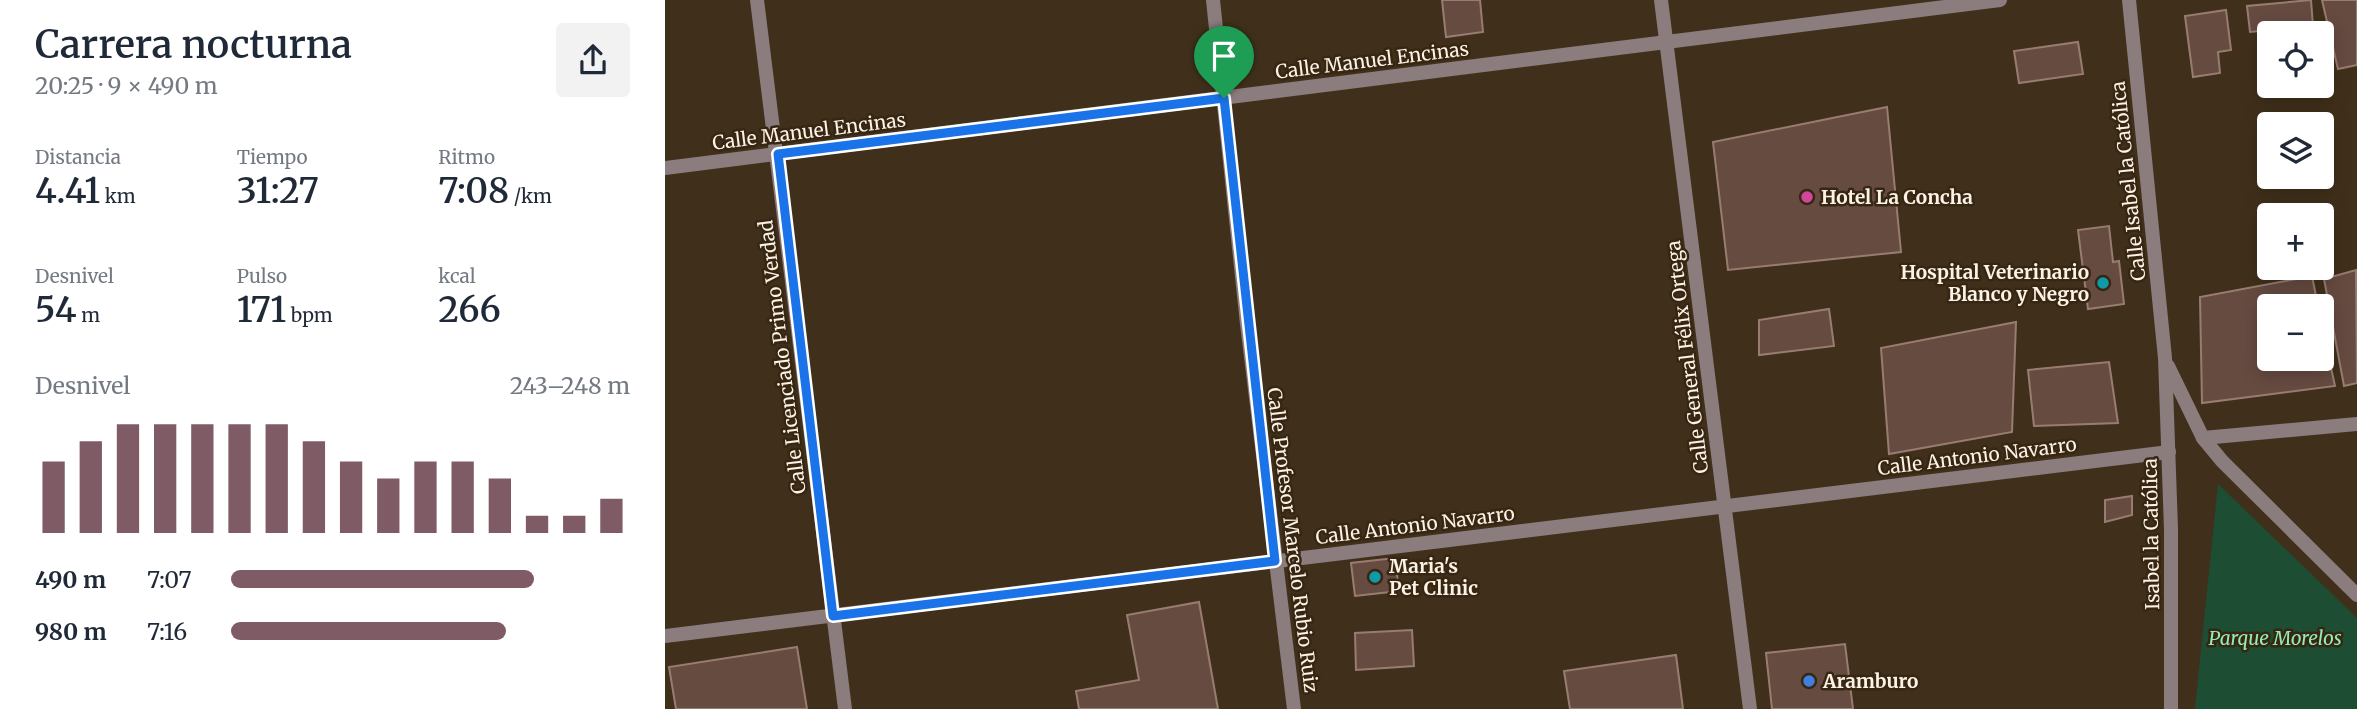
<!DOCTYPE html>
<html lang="es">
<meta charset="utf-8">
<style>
:root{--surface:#fff;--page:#f2f2f3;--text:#1f2937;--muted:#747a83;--accent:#7f5c65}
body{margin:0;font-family:Merriweather,serif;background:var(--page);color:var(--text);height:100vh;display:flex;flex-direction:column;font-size:26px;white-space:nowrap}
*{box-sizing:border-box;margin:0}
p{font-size:23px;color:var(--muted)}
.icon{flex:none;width:38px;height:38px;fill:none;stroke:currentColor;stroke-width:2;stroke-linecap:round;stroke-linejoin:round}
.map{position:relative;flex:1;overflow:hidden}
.details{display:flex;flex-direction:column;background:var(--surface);width:665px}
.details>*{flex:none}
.buttons{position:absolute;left:1592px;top:21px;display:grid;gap:14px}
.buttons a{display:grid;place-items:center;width:77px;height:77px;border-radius:7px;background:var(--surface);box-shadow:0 4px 18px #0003;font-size:35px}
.pin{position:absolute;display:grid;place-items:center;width:60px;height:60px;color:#fff;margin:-72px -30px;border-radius:50% 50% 50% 0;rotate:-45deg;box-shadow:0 0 7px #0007}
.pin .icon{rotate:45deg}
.round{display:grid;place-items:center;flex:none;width:74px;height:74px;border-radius:7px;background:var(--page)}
.headline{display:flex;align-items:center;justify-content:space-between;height:119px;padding:0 35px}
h1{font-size:38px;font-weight:600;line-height:52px}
.metrics{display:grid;grid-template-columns:repeat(3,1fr);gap:10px;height:119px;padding:7px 35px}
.metrics div{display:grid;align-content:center}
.metrics b{font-size:35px;font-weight:600}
.metrics small{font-size:19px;font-weight:400}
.metrics p{font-size:19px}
.chart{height:196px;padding:14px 35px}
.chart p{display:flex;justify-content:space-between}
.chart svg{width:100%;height:126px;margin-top:7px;stroke:var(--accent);stroke-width:6}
ul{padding:0 35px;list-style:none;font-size:23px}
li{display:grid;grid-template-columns:112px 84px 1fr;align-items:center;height:52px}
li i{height:18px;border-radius:9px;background:var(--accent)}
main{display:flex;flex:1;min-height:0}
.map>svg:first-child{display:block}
.green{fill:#1d4d32}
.building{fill:#664b41;stroke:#997c71;stroke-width:2}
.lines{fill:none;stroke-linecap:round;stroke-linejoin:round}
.minor{stroke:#8b7c7e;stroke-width:14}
.tertiary{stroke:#8b7c7e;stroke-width:14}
.route-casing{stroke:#fff;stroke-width:14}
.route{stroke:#1a73e8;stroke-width:9}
.hotel-dot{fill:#d1479c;stroke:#362612;stroke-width:2.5}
.culture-dot{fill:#0f9aa8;stroke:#362612;stroke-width:2.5}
.shop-dot{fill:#3f7fe0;stroke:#362612;stroke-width:2.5}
.labels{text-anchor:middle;stroke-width:5;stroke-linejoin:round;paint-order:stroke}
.street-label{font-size:19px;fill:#fcf2e5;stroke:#362612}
.poi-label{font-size:19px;font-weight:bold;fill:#fcf2e5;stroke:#362612;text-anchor:start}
.park-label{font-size:19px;font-style:italic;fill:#92eeb6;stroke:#362612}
</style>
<main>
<section class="details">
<div class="headline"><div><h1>Carrera nocturna</h1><p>20:25 · 9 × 490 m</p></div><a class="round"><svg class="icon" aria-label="share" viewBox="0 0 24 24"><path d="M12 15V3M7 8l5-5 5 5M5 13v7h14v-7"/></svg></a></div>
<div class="metrics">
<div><p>Distancia</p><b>4.41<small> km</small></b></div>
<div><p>Tiempo</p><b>31:27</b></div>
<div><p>Ritmo</p><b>7:08<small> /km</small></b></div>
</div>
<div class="metrics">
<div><p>Desnivel</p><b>54<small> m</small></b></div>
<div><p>Pulso</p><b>171<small> bpm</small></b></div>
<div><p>kcal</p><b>266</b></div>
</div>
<div class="chart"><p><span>Desnivel</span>243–248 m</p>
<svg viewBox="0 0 160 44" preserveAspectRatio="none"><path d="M5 44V19M15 44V12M25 44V6M35 44V6M45 44V6M55 44V6M65 44V6M75 44V12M85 44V19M95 44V25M105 44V19M115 44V19M125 44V25M135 44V38M145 44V38M155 44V32"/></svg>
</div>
<ul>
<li><b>490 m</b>7:07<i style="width:76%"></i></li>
<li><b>980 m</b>7:16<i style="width:69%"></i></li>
</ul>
</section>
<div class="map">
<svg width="1692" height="709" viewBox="0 0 1692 709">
<rect width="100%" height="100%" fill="#40301b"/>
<polygon class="green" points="1553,484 1692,618 1692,709 1530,709"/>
<g class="building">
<polygon points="777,0 815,0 818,32 781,37"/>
<polygon points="1646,0 1648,26 1585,32 1582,6"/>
<polygon points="1657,0 1692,0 1692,65 1673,69"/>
<polygon points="1561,10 1566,50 1553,52 1555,73 1528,77 1520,16"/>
<polygon points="1413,42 1418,74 1354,83 1349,51"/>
<polygon points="1222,107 1236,252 1063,270 1048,142"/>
<polygon points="1444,226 1448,262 1454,261 1459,304 1423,309 1413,230"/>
<polygon points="1691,270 1692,383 1679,386 1659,279"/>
<polygon points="1647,276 1653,306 1605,306 1605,359 1657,359 1657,326 1670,386 1537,403 1535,297"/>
<polygon points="1164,309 1169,346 1094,355 1094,320"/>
<polygon points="1351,322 1347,432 1224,454 1216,348"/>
<polygon points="1444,362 1453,423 1369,426 1363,370"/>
<polygon points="1467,496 1467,515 1440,522 1440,500"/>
<polygon points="730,558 734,591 690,596 686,563"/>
<polygon points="534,602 553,709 414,709 411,691 474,680 462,615"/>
<polygon points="747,630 749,666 691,670 690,633"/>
<polygon points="1180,644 1188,709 1107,709 1101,653"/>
<polygon points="132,647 142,709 11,709 4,667"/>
<polygon points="1011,655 1018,709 905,709 899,671"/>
</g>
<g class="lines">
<g class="minor">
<polyline points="92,0 180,709"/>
<polyline points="548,0 582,324 629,709"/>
<polyline points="0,168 1335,0"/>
<polyline points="1538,438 1692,424"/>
<polyline points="0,636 1504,452"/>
</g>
<g class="tertiary">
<polyline points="996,0 1085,709"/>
<polyline points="1464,0 1500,358 1506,529 1506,709"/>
<polyline points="1503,366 1538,438 1557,461 1692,595"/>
</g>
</g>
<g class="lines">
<defs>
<polygon id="route" points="559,98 610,561 168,616 113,154"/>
</defs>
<use href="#route" class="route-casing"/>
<use href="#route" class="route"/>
</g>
<circle class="hotel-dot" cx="1142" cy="197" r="7"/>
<g class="culture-dot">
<circle cx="1438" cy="283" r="7"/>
<circle cx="710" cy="577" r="7"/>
</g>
<circle class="shop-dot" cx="1144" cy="681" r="7"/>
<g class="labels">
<g class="street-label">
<text transform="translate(707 60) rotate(-7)" y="7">Calle Manuel Encinas</text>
<text transform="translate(144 131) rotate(-7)" y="7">Calle Manuel Encinas</text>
<text transform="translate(1463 181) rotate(-96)" y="7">Calle Isabel la Católica</text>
<text transform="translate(117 357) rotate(-97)" y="7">Calle Licenciado Primo Verdad</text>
<text transform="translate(1022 357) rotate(-97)" y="7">Calle General Félix Ortega</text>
<text transform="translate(1312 456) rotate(-7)" y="7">Calle Antonio Navarro</text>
<text transform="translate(750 525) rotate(-7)" y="7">Calle Antonio Navarro</text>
<text transform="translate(1486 534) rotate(-91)" y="7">Isabel la Católica</text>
<text transform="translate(628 540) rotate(83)" y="7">Calle Profesor Marcelo Rubio Ruiz</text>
</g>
<g class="poi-label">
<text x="1156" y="204">Hotel La Concha</text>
<text x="1424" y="279" text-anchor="end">Hospital Veterinario<tspan x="1424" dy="22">Blanco y Negro</tspan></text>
<text x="724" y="573">Maria's<tspan x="724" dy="22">Pet Clinic</tspan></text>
<text x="1158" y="688">Aramburo</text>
</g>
<g class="park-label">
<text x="1610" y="645">Parque Morelos</text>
</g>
</g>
</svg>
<div class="buttons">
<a><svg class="icon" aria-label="locate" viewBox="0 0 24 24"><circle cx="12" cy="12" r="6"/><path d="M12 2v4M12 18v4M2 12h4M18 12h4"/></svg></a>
<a><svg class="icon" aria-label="layers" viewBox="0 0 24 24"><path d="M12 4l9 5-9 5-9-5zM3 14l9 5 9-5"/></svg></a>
<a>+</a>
<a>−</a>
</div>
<div class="pin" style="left:559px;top:98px;background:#1e9e55"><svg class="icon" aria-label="arrive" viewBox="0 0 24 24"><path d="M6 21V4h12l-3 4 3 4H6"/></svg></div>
</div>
</main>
